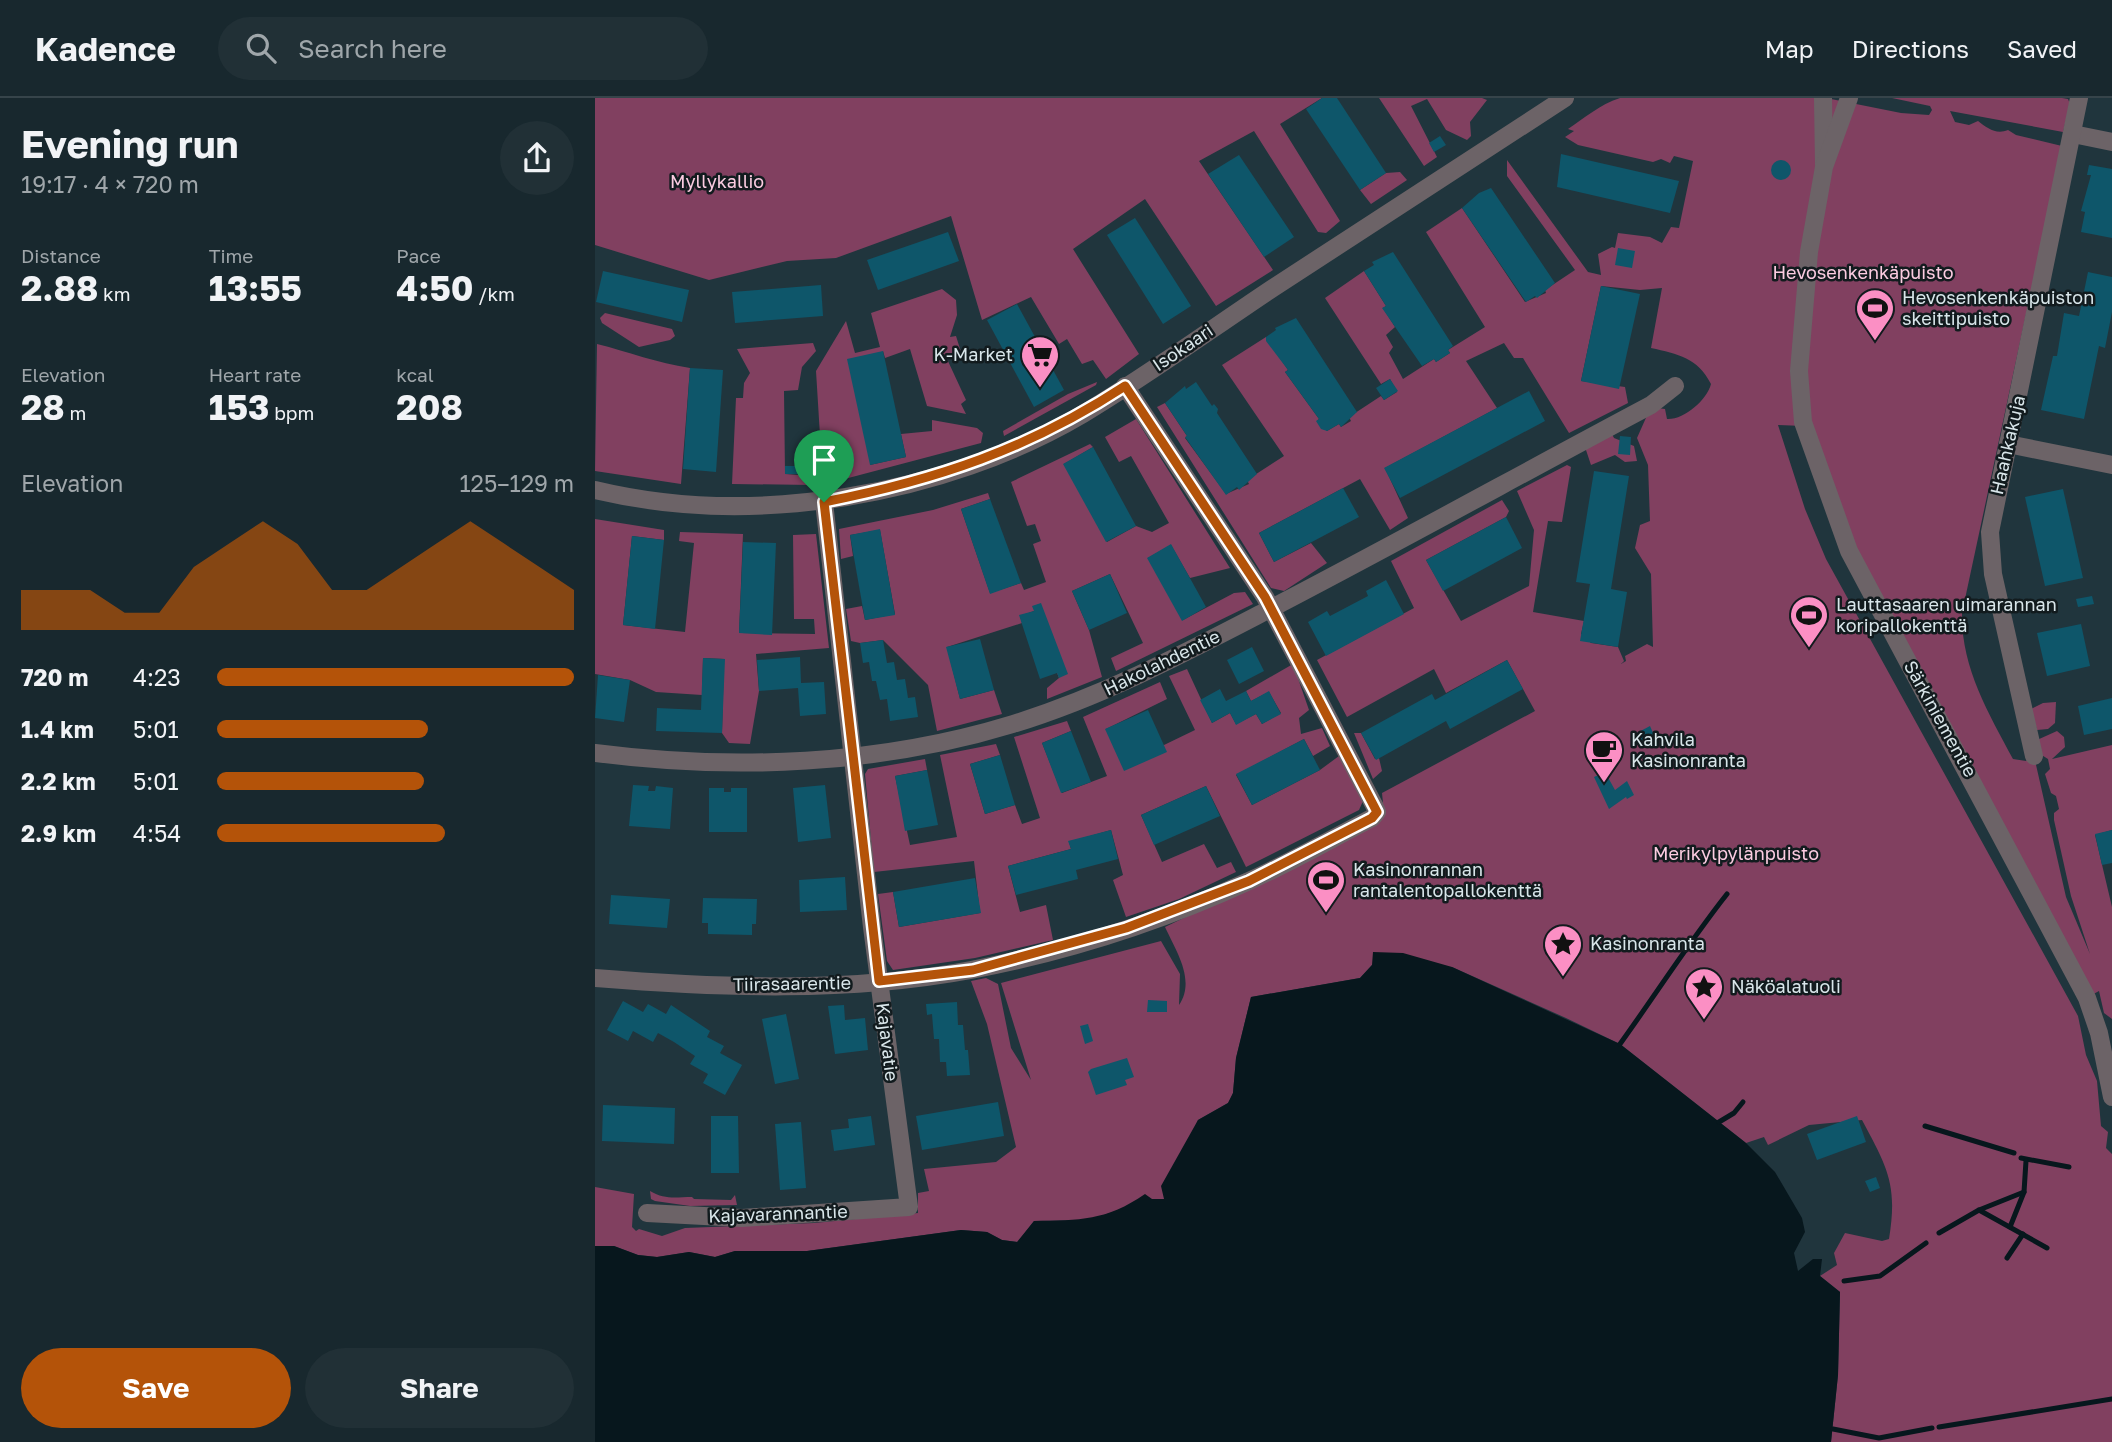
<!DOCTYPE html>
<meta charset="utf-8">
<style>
:root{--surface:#18282e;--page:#213036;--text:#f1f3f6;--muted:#9fa6aa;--line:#36444a;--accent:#b45309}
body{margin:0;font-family:"Golos Text",sans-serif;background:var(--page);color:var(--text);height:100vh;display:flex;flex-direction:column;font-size:26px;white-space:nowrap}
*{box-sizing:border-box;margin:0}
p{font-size:23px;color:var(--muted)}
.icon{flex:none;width:38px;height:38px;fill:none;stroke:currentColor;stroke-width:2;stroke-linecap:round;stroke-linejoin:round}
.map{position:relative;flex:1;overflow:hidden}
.side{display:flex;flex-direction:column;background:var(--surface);width:595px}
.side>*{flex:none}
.pin{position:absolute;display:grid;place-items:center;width:60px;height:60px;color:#fff;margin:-72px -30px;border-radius:50% 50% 50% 0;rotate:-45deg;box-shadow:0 0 7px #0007}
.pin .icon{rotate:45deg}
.round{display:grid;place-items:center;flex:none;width:74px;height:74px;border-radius:37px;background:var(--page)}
.head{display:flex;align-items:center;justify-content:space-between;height:119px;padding:0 21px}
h1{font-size:38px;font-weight:700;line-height:52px}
.stats{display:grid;grid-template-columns:repeat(3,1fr);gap:10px;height:119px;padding:7px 21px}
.stats div{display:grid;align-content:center}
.stats b{font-size:35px;font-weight:700}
.stats small{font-size:19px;font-weight:400}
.stats p{font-size:19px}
.chart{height:196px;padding:14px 21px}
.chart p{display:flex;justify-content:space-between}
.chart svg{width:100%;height:126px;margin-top:7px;fill:var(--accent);opacity:.7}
.cta{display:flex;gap:14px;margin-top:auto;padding:14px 21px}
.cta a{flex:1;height:80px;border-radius:42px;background:var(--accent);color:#fff;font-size:28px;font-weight:700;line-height:80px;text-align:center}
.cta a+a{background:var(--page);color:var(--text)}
ul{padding:0 21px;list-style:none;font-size:23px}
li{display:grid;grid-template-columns:112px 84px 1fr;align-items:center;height:52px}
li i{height:18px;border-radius:9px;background:var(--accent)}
header{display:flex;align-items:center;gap:42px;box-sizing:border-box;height:98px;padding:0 35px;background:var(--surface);border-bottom:2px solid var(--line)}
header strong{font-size:33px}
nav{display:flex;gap:38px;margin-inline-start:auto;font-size:24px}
.search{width:490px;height:63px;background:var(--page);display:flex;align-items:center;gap:18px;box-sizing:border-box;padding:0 24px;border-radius:38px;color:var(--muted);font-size:26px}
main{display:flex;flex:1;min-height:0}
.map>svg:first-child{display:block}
.green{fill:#814060}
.water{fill:#07171d}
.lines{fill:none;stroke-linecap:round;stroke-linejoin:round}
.stream{stroke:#07171d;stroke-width:5}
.building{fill:#0e566a}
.minor{stroke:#6c6367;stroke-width:18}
.route-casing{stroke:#fff;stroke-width:14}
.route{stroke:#b45309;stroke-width:9}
.labels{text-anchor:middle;stroke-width:5;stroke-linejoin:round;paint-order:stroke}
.park-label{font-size:18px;fill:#fccce1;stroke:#121b1e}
.poi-label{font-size:18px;fill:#d9e6ea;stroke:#121b1e;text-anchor:start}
.street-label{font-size:18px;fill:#d9e6ea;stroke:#121b1e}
</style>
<header>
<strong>Kadence</strong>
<div class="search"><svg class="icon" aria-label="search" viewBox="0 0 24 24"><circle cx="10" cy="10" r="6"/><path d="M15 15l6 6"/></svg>Search here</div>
<nav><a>Map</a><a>Directions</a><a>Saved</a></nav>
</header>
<main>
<section class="side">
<div class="head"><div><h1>Evening run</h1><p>19:17 · 4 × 720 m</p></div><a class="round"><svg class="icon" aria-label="share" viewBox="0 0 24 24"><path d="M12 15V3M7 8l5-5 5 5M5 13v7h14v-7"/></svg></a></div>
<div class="stats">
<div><p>Distance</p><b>2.88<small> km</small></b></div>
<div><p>Time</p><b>13:55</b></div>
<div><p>Pace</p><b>4:50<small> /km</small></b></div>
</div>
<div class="stats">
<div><p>Elevation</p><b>28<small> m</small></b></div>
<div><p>Heart rate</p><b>153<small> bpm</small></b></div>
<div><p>kcal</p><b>208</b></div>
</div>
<div class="chart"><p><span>Elevation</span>125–129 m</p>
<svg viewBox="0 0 160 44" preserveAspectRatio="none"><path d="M0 44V30L10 30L20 30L30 38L40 38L50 22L60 14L70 6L80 14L90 30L100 30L110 22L120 14L130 6L140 14L150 22L160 30V44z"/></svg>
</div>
<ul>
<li><b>720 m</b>4:23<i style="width:100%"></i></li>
<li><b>1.4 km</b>5:01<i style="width:59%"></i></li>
<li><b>2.2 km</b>5:01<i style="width:58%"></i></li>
<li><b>2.9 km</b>4:54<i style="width:64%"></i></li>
</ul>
<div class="cta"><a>Save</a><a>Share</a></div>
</section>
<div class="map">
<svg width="1517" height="1344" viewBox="0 0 1517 1344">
<rect width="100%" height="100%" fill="#20353d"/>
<g class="green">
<polygon points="0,0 727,0 685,26 745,123 731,135 723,134 659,33 604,63 678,172 621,208 550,101 478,151 544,256 511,281 498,262 487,266 472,241 464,246 436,199 387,222 356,118 241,160 192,163 114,182 0,147"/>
<polygon points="784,0 887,0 892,2 875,24 876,38 872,42 851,32 832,1 816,8 842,59 829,68"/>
<path d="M1025,0H1231L1306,15L1334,17L1337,12L1335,8L1297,0H1467L1473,1L1475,6L1468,34L1355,13L1360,24L1374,27L1383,23C1392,30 1401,37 1413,32L1421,37L1467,48L1367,515C1366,569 1393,614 1418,661L1431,663L1439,658L1471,799L1495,856L1476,798L1459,722V715L1464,711L1461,698L1456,695L1450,676L1455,671L1453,661L1445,656L1442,642L1462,633L1469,639L1470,649L1457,661L1517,647V732L1500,737L1517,809V921L1509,915L1504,893L1493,899L1255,452L1209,328L1183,327L1210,411L1231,461L1483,918L1491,957L1502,983L1506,1028L1513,1034L1511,1050L1517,1056V1344H1236L1243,1277L1245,1194L1225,1178L1242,1167L1239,1155L1250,1135L1287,1143L1294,1141C1303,1086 1292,1069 1267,1022L1214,1027L1173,1047L1169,1039L1151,1045L1025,946L971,920L857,869L777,867L765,880L656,899L641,960L638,995L633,1005L603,1022L569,1101H557L494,1122L439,1123L423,1144L407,1142L392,1134L366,1132L212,1153H140L120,1159L94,1154L62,1159L43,1157L19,1148H0V1089L39,1096L37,1129L41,1133L44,1131L67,1138L90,1130L219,1125L323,1115V1095L334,1093L329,1071L401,1064L421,1049L392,926L376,883L391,880L403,886L416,950L436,982L406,885L566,843L585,876L584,907C601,882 581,853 570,829L697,768L789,715L787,695L940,613L912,562L851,595L839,571L752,619L722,562L819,510L796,463L907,402L914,413L911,419L831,462L866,523L934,488L939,432L922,393L972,367L976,369L967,424L953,423L938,514L989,523L986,536L996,545L1023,549L1029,563L1026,566L1031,563L1030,558L1052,546L1058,549L1056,476L1040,450L1045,427L1055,423L1053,367L1042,340L1054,313L1062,310L1070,311L1072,321C1089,322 1112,302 1116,286C1103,260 1083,256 1056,250L1067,190L1045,192L1006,188L986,283L1030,289L1033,305L974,335L928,260H919L909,245L871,263L902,310L790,370L813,420L795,432L765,381L664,435L679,464L716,445L732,465L689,493L676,490L562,309L570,305L592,338L590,340L631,396L654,386L652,382L689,358L627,267L671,239L693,272L690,274L724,321L722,323L732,333L744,326L746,329L756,323L754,319L786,298L789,302L802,294L795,281L786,286L730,200L769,173L791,208L788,210L800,229L791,237L798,249L794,255L808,281L839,261L841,264L855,255L853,252L890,229L831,134L867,110L930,204L951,195L950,192L980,172L912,78V62L993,174L1006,177L1003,156L1017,149L1020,150L1023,135L1055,139L1067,145L1076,129L1084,130L1098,63L1079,58L1075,65L1066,61L1058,64L983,47L970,39L979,33L973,31C991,19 1004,7 1025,0Z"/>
<polygon points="805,74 812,82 776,106 765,92 791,75"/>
<polygon points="347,191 361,202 362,217 355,239 361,238 366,254 352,261 371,302 366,306 371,316 332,308 315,251 290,260 288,253 275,367 311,359 306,336 337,333 337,322 382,330 388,335 386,345 242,383 235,382 227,370 221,273 251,223 260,255 285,249 276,215"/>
<polygon points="10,215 77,231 80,238 75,242 44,249 7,225 5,220"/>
<polygon points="218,245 221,253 207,269 203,292 189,293 190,376 217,378 218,387 137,386 141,300 148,300 149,285 155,275 142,251"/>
<path d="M2,246C34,254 62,265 95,270L86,386L0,373Z"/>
<polygon points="502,284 501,287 409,338 408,333 473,296"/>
<polygon points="541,321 635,470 595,480 576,447 553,460 588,522 639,495 650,494 658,506 521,573 516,560 548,545 515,476 477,493 494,532 507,579 452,601 452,590 464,580 439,513 425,518 427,525 352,549 365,601 399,592 407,616 342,633 333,587 288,542 265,545 256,543 251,511 267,508 270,522 300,516 285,432 255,437 258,458 246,461 244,431 338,412 393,395 395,401 366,411 395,495 426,485 429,492 451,484 438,446 446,443 440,426 432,428 416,384 495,346 498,349 469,366 512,444 541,428 557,434 574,425 536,358 524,364 510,339"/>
<polygon points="1016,334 1019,340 1039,348 1042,363 1030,364 1020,357 996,367 990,349"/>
<polygon points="0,421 69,432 69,442 37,438 28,527 90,534 99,445 84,443 85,434 148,436 144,535 220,536 219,521 199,521 198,437 221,436 234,550 161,556 164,593 155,646 134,645 127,635 129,561 108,560 107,597 61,594 35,582 0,576"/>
<polygon points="698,566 714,612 704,620 706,636 727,630 735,648 718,658 709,641 641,677 657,707 725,672 744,658 768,703 764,712 651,769 611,688 546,717 567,764 609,746 622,770 636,764 641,774 584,801 531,819 518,782 528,777 516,732 474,744 476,751 413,768 425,814 451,807 458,842 380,860 298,872 292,863 283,796 298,794 304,829 385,815 379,763 279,774 270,676 273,671 330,661 332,672 300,678 315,747 362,739 345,657 401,646 405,657 375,666 390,716 420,707 427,726 445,720 419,639 472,623 476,633 447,645 467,695 512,678 488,619 565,584 572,601 511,631 569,647 600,632 574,578 592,571 617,625 635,615 641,626 661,616 667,626 686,615 674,594 656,603 651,593"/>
<polygon points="1461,604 1460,625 1453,631 1442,632 1436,611 1448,605"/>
<polygon points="759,635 766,635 780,661 784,660 787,673 778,681"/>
<path d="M55,1093C70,1102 81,1099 97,1099L99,1101L136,1102L140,1097L142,1107L95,1108L60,1103L56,1101Z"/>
</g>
<path class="water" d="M778,854L808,855L857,869L1025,946L1151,1045L1180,1074L1207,1120L1210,1134L1199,1155L1203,1173L1218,1161H1227L1225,1178L1245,1194L1243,1277L1236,1344H0V1148H19L43,1157L62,1159L94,1154L120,1159L140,1153H212L366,1132L392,1134L407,1142L422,1144L439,1123C485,1122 511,1123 550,1096L557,1101H569L566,1088L603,1022L633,1005L638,995L641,960L656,899L765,880L777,867Z"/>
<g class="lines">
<g class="stream">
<path d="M1025,946C1061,896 1094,844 1132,796"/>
<polyline points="1124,1024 1139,1015 1148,1004"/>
<polyline points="1330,1028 1419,1055"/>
<polyline points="1426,1060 1474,1069"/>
<polyline points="1384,1112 1452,1150"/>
<polyline points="1415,1129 1429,1094 1431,1063"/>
<polyline points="1344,1135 1384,1112 1429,1094"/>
<polyline points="1412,1160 1428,1136"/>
<polyline points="1249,1183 1285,1178 1331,1145"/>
<polyline points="1344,1329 1517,1301"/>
<polyline points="1238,1331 1284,1340 1337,1330"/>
</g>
</g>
<g class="building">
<polygon points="727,0 742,0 791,75 765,92 711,11"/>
<polygon points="845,38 851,47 839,54 834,45"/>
<polygon points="966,56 1084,83 1075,115 962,89"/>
<polygon points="644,57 699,139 669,159 613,76"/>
<circle cx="1186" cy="72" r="10"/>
<polygon points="1494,67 1517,71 1517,140 1486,134 1490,114 1486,113 1496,77 1492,77"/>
<polygon points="896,90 960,185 942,200 940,198 931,204 867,110 884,95"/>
<polygon points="540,120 596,208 568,226 512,137"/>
<polygon points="353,134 364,163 283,192 272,162"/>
<polygon points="1023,150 1040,153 1037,170 1020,167"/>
<polygon points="798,154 858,248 853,252 855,255 841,264 839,261 827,268 787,210 791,208 769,173 779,167 777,164"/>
<polygon points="8,173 94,192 87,224 1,204"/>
<polygon points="1493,174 1517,179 1517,214 1510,250 1504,248 1489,321 1446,312 1458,258 1462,258 1469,215 1484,218"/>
<polygon points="226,187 228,218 140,225 137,194"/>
<polygon points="1006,188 1045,196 1024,291 986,283"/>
<polygon points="422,206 469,292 439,309 392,222"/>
<polygon points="701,220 762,314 746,329 744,326 732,333 726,331 721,323 724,321 690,274 693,272 671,243 671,239 681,232 680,230"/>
<polygon points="288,253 311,359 275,367 252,261"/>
<polygon points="95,270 128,272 121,374 88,371"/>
<polygon points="795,281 803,293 789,302 781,290"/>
<polygon points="601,284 617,308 619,306 623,311 622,315 662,376 644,392 642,389 631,397 590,339 592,338 570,305 590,288 591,291"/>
<polygon points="934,293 950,323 805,400 789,370"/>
<polygon points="1025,338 1036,339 1035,357 1023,356"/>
<polygon points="498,349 541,428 511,444 468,366"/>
<rect x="190" y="368" width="19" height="8"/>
<polygon points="999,373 1034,378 1016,491 1032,494 1023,549 985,543 995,486 981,484"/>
<polygon points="748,390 764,419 679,464 664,435"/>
<polygon points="1468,391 1488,480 1450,488 1430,399"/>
<polygon points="395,401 426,485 395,496 366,411"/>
<polygon points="911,419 927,450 848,493 831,462"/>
<polygon points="285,431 300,517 270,522 255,437"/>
<polygon points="37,438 69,442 60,531 28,527"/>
<polygon points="148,444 181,445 177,537 144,535"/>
<polygon points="576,446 611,509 587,523 552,460"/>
<polygon points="515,476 532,515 494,532 477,493"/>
<polygon points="791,482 809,516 731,558 713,524 732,513 735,518 773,498 771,493"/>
<polygon points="1497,498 1499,506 1483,509 1481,501"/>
<polygon points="446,505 473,576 464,580 462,575 445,581 424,517 439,513 437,508"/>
<polygon points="1486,526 1495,568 1452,578 1442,535"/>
<polygon points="385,541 399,592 365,601 351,549"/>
<polygon points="288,542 292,565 299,564 302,582 310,581 313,600 320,599 323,619 295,623 292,601 285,602 281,583 277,583 274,564 268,565 265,545"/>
<polygon points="657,549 669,573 644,586 632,562"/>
<polygon points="205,559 206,585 229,584 231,616 205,618 203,590 164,593 162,562"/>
<polygon points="108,560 130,561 127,635 61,633 62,610 106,612"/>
<polygon points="912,562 928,591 855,631 851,623 781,662 766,635 837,596 840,602"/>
<polygon points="3,577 35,582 29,624 0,620"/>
<polygon points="625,591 631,603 651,593 656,603 674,593 686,616 667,626 661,616 641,627 635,615 617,625 605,602"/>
<polygon points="1517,600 1517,631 1489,637 1483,608"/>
<polygon points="553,612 572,654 529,673 510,631"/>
<polygon points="1055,628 1059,637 1043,646 1038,637"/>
<polygon points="476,633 496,684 466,695 447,645"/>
<polygon points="709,641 725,672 657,707 641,676"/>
<polygon points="405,657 420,707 390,716 375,666"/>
<polygon points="332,672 343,727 310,733 300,678"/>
<polygon points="1010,674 1020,692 1032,683 1039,697 1032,701 1031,699 1014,711 999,679"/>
<polygon points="38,687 54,688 53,693 60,693 61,688 78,690 75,731 34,728"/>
<polygon points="230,687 236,740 203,744 198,690"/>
<polygon points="611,688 625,718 559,747 546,717"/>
<polygon points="114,690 129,690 129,694 136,694 136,690 152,690 152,734 114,734"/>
<polygon points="516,732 523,761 481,772 483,781 421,797 413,768 476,751 473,743"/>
<polygon points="1517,732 1517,765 1507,767 1500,736"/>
<polygon points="250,779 252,812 205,814 204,782"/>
<polygon points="380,780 386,815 304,829 298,794"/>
<polygon points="16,797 75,801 72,830 14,826"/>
<polygon points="108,800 162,801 161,826 157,826 157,837 113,836 113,825 107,825"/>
<polygon points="553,902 572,903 572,914 552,914"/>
<polygon points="28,903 48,914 53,906 71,916 76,907 115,933 112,939 129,948 125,955 147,967 130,997 108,985 113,976 95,966 100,958 79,944 63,935 58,944 38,933 33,943 12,932"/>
<polygon points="362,904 363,927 368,927 370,952 373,952 375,977 352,978 351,964 345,964 344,941 339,941 337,916 332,917 331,906"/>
<polygon points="249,907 250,922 270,920 273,952 240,956 233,908"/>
<polygon points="191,916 204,981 180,986 167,921"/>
<polygon points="493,926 498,943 490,946 485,928"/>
<polygon points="532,960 539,979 530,982 532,987 501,997 493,974 496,971"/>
<polygon points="403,1004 409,1038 327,1052 321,1018"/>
<polygon points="8,1007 80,1010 79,1046 7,1043"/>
<polygon points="116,1018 143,1018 144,1075 116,1075"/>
<polygon points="276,1018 280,1047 239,1053 236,1032 254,1030 253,1021"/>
<polygon points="1262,1018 1271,1044 1222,1062 1212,1036"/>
<polygon points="206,1024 211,1090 185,1092 180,1026"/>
<polygon points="1281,1079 1285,1090 1275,1094 1270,1083"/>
</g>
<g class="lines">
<g class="minor">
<polyline points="1228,0 1229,66"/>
<polyline points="1254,0 1229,69 1214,154 1204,273 1208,324 1254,453 1492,900 1504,935 1517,999"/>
<polyline points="1478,36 1517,44"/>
<polyline points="1413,346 1517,367"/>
<path d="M0,392C158,430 349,398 488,316C553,277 615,232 678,190C775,126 873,64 970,0"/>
<path d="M0,655C139,673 284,667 418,626C509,598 590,555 673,512C802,445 928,375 1056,307L1080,288"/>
<polyline points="1439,658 1398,476 1395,434 1484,0"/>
<path d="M0,880C124,890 253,895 376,872C470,854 567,823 654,783C696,764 736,741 777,720L782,714L780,709L670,499L530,288"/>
<polyline points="52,1115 147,1120 314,1109 277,829 229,404"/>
</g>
</g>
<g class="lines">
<defs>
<path id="route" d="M530,288L670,499L782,714L777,720L654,783L531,830L378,872L284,883L229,404C341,382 434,351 530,288Z"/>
</defs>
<use href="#route" class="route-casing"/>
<use href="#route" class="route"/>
</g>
<defs>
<symbol id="stadium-pin" viewBox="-11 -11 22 30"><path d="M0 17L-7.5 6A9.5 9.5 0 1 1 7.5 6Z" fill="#fb8fc4" stroke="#121b1e"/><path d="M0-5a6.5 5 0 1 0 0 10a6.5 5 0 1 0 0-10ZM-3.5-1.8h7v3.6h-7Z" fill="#111"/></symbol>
<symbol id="supermarket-pin" viewBox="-11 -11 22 30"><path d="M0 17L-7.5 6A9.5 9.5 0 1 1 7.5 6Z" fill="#fb8fc4" stroke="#121b1e"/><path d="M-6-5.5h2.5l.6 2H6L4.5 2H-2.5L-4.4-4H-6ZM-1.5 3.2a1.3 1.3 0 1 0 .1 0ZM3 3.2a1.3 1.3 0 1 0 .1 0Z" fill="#111"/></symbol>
<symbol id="cafe-pin" viewBox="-11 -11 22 30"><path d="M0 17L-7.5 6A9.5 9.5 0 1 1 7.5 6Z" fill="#fb8fc4" stroke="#121b1e"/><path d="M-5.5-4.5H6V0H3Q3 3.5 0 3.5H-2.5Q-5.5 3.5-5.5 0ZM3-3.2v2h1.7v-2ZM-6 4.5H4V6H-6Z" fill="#111"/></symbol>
<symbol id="sight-pin" viewBox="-11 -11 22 30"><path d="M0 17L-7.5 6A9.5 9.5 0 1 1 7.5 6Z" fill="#fb8fc4" stroke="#121b1e"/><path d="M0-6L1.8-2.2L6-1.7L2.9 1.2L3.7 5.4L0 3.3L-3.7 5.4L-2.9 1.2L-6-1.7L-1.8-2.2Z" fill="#111"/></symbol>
</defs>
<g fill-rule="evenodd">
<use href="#stadium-pin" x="1258" y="188" width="44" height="60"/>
<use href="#supermarket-pin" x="423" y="235" width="44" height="60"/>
<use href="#stadium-pin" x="1192" y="495" width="44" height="60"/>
<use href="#cafe-pin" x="987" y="630" width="44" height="60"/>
<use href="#stadium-pin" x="709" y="760" width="44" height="60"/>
<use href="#sight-pin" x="946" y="824" width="44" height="60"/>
<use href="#sight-pin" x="1087" y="867" width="44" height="60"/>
</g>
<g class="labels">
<g class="park-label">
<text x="122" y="90">Myllykallio</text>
<text x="1268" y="181">Hevosenkenkäpuisto</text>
<text x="1141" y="762">Merikylpylänpuisto</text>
</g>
<g class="poi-label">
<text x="1307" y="206">Hevosenkenkäpuiston<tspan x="1307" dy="21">skeittipuisto</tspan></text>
<text x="418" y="263" text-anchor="end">K-Market</text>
<text x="1241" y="513">Lauttasaaren uimarannan<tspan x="1241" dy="21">koripallokenttä</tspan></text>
<text x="1036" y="648">Kahvila<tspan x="1036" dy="21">Kasinonranta</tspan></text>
<text x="758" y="778">Kasinonrannan<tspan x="758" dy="21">rantalentopallokenttä</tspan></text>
<text x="995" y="852">Kasinonranta</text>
<text x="1136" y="895">Näköalatuoli</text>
</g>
<g class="street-label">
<text transform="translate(588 250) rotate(-34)" y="6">Isokaari</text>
<text transform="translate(1413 347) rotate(-77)" y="6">Haahkakuja</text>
<text transform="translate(567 565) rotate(-26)" y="6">Hakolahdentie</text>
<text transform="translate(1345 621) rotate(61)" y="6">Särkiniementie</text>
<text transform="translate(197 886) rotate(-1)" y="6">Tiirasaarentie</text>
<text transform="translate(292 944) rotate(83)" y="6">Kajavatie</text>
<text transform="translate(183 1116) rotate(-2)" y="6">Kajavarannantie</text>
</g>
</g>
</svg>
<div class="pin" style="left:229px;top:404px;background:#1e9e55"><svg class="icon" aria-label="arrive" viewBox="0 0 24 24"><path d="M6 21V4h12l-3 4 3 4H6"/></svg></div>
</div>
</main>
